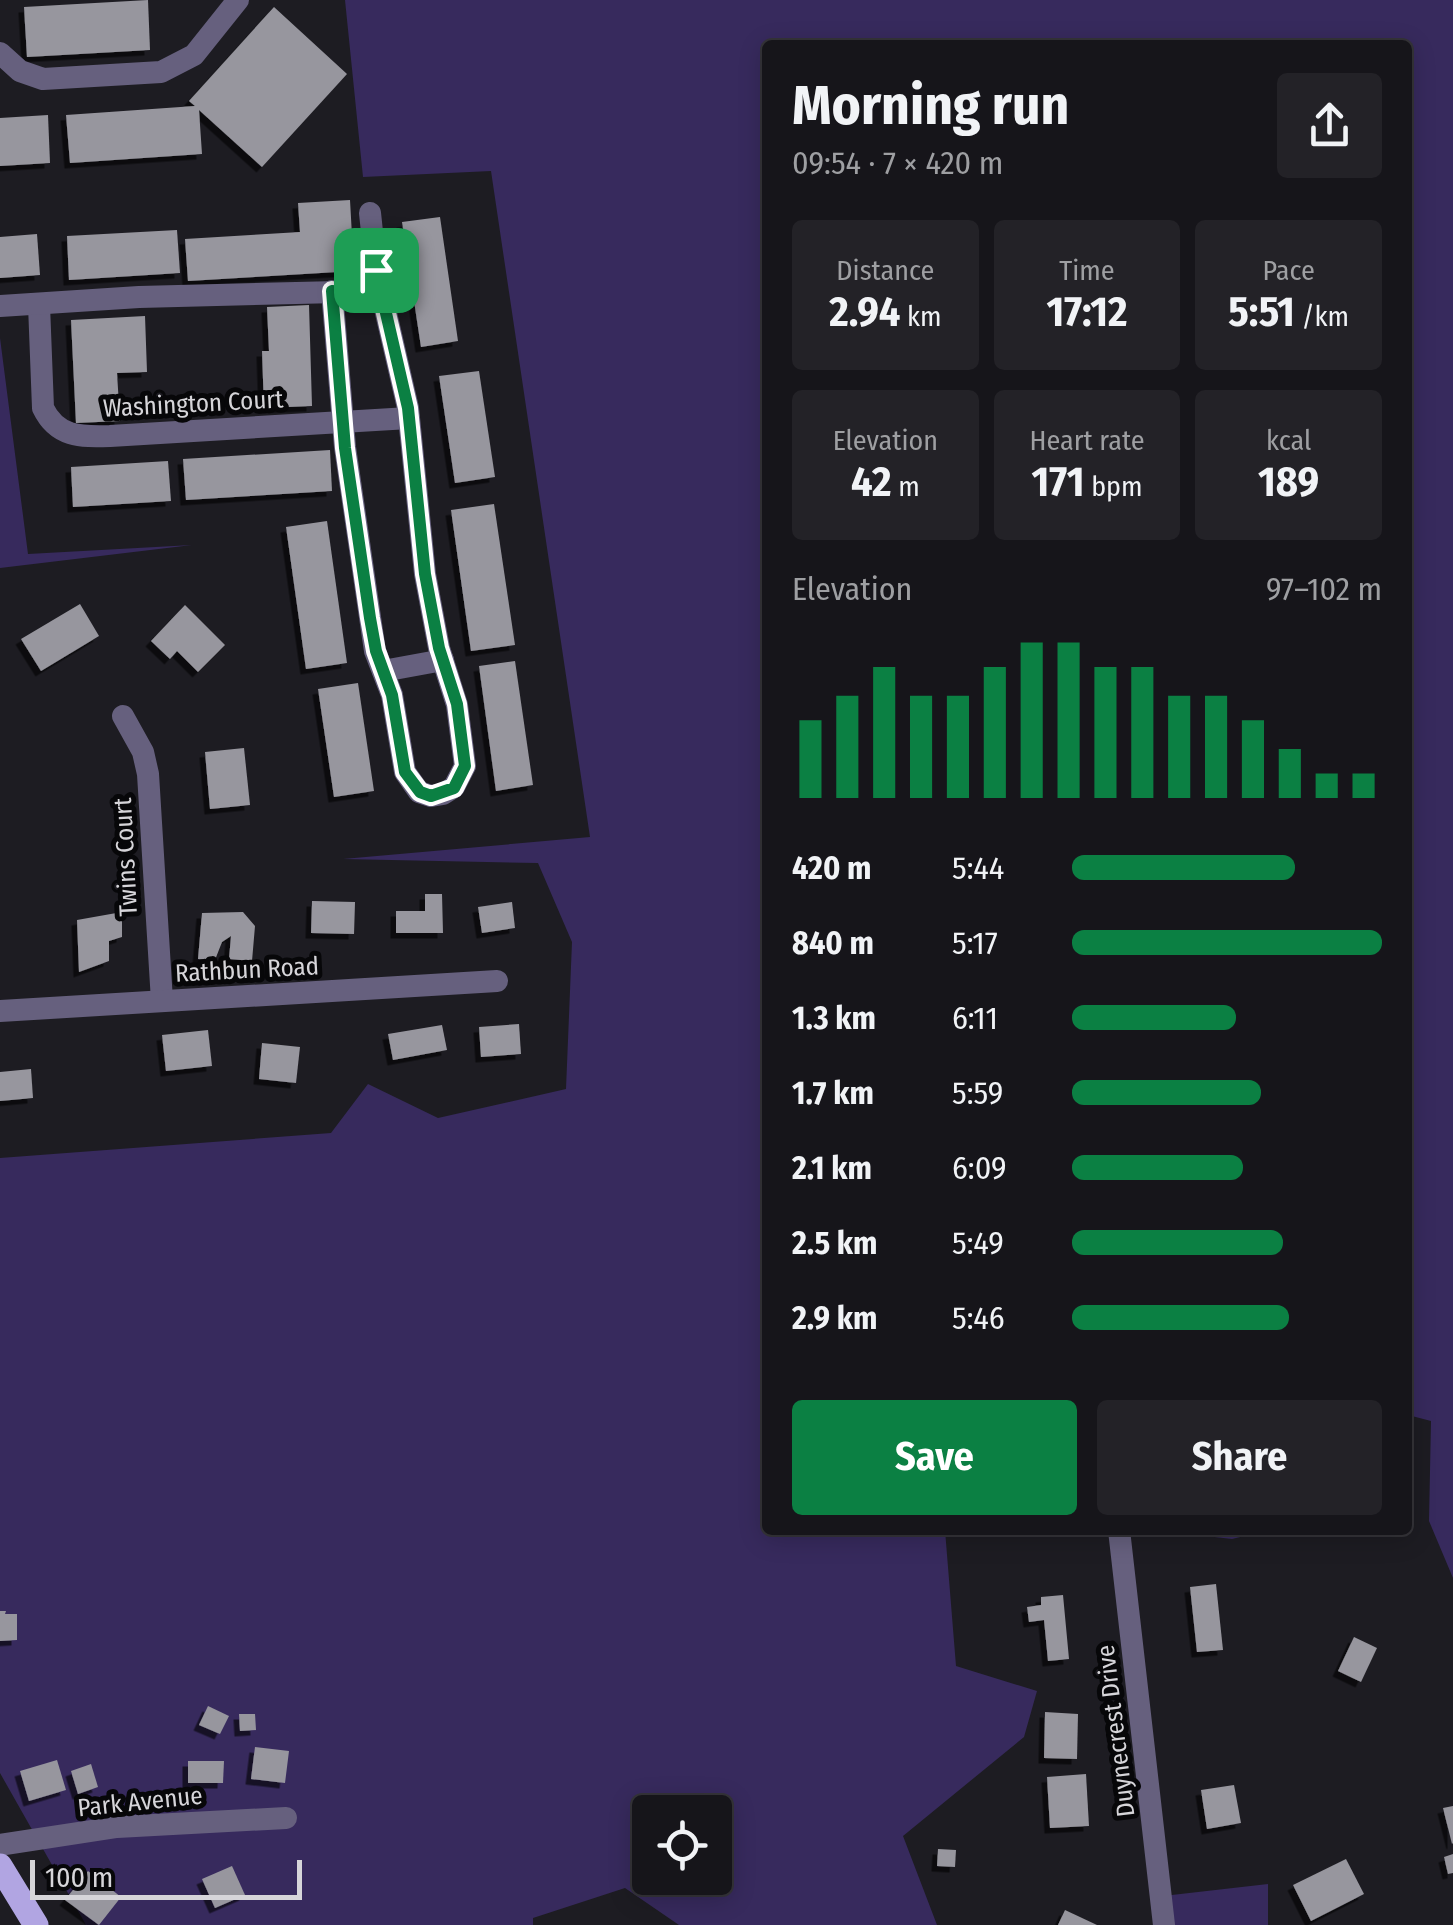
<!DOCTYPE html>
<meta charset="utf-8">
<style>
:root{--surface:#16151a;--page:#232227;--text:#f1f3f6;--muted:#9e9fa2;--line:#353439;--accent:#0b8043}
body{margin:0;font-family:"Fira Sans Condensed",sans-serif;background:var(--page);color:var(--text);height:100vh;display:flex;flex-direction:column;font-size:38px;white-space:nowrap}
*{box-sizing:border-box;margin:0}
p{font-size:32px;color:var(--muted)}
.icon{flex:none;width:55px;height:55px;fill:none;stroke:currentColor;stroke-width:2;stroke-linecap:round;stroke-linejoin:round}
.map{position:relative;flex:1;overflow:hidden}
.panel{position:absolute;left:762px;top:40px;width:650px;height:1495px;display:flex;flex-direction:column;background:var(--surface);border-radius:10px;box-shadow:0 5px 25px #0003,0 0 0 2px var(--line)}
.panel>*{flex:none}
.fabs{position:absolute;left:632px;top:1795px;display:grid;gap:20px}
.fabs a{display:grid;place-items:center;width:100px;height:100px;border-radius:10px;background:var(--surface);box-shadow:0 5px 25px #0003,0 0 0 2px var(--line);font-size:50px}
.scale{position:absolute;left:30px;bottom:25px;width:272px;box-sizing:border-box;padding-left:10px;border:5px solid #d6d5d9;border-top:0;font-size:28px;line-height:35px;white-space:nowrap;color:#d6d5d9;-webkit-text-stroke:8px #070709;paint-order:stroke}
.pin{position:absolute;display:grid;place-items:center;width:85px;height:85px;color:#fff;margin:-42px;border-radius:20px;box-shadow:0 5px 15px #0006}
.round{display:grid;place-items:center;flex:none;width:105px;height:105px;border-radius:10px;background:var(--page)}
.head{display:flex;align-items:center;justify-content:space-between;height:170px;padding:0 30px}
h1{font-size:55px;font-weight:700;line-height:75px}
.stats{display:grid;grid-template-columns:repeat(3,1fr);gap:15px;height:170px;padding:10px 30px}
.stats div{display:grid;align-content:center;border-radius:10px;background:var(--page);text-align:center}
.stats b{font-size:42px;font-weight:700}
.stats small{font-size:28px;font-weight:400}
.stats p{font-size:28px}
.chart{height:280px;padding:20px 30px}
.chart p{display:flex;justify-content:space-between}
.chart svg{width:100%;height:180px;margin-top:10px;stroke:var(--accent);stroke-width:6}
.cta{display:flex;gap:20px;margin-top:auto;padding:20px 30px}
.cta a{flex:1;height:115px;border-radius:10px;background:var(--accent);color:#fff;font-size:40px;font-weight:700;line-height:115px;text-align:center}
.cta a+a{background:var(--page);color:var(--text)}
ul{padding:0 30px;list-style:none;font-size:32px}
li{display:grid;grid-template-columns:160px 120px 1fr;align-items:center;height:75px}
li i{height:25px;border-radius:12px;background:var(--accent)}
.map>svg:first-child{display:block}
.green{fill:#372a5d;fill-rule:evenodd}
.building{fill:#97969e;filter:url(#shadow)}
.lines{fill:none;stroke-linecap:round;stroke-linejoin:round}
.minor{stroke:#66607e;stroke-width:22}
.major{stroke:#b1a5e2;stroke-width:25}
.route-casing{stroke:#fff;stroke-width:20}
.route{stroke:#0b8043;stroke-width:12}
.labels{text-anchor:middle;stroke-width:10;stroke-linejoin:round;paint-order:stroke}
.street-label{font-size:25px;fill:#d6d5d9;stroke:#070709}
</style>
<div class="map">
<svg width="1453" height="1925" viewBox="0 0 1453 1925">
<defs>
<filter id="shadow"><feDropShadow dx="-5.5" dy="5.5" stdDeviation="0" flood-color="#0009"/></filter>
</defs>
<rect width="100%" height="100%" fill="#1d1c22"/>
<g class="green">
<path d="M345,0H1453V1578L1429,1521L1431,1421L1408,1415V45H768V1530H945L956,1666L1037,1691L1024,1737L903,1836L937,1925H679L625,1888L533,1918V1925H86L0,1773V1158L331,1133L368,1084L438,1118L566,1089L572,942L538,863L343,859L590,837L491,171L363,177ZM650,1812H715V1878H650Z"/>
<polygon points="0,338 28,554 192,545 0,568"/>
<polygon points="1153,1530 1269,1530 1232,1539"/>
<polygon points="1268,1884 1268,1925 1166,1925 1163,1896"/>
</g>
<g class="building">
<polygon points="148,0 150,50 27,57 24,7"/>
<polygon points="274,7 347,74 262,167 199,110 202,154 70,163 66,115 195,106 189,101"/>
<polygon points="48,115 50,163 0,166 0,118"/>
<polygon points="350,200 354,271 188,281 185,239 300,232 298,203"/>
<polygon points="440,217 458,341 421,347 402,222"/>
<polygon points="177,230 180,273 69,280 67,236"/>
<polygon points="37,234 40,275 0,278 0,237"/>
<polygon points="309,305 312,406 264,408 262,351 269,351 267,307"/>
<polygon points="145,316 147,372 117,373 120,421 76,423 71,320"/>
<polygon points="479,371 495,477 455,483 439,376"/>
<polygon points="330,450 332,491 186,500 183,459"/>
<polygon points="168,461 171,501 73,507 71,467"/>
<polygon points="494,504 515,645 471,651 451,510"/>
<polygon points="327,521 347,663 306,669 286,527"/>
<polygon points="80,604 99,636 41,671 21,639"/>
<polygon points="185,605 225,645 198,672 177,651 170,659 151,641"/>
<polygon points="515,661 533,785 496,791 479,666"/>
<polygon points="358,683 374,791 334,797 318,689"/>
<polygon points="244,748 250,805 210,809 205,752"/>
<polygon points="425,894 442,894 443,933 396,933 396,911 425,911"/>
<polygon points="312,901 355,902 354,934 311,933"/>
<polygon points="512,902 515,928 482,933 478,907"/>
<polygon points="122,912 122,937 109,941 109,961 79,972 77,920"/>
<polygon points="243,912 255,926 252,961 229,959 231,936 222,942 215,960 198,959 202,913"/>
<polygon points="519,1024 521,1054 481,1057 479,1027"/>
<polygon points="442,1025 447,1050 393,1060 388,1034"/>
<polygon points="208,1030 212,1066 166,1071 162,1035"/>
<polygon points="262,1043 300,1047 296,1083 259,1079"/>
<polygon points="31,1069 33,1098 0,1101 0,1072"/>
<polygon points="1216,1584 1223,1650 1197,1652 1190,1587"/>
<polygon points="1063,1595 1069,1659 1048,1661 1044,1620 1029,1622 1027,1607 1041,1605 1041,1597"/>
<polygon points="0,1611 6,1611 5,1614 17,1614 17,1640 0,1641"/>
<polygon points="1354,1637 1377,1648 1361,1682 1338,1671"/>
<polygon points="208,1706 229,1716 220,1734 199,1725"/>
<polygon points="1045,1712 1078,1714 1077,1759 1044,1758"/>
<polygon points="239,1714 255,1714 256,1730 240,1731"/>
<polygon points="255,1747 289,1751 285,1783 251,1779"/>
<polygon points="57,1760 66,1790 29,1801 20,1771"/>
<polygon points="188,1761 224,1761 223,1783 188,1783"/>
<polygon points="91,1764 98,1787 78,1794 71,1771"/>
<polygon points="1086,1774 1089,1826 1050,1828 1047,1777"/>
<polygon points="1234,1785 1241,1823 1207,1829 1201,1790"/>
<polygon points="1453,1806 1453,1843 1452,1844 1443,1808"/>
<polygon points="938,1849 956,1850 955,1867 937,1866"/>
<polygon points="1453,1854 1453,1873 1448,1874 1444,1857"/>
<polygon points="1346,1859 1364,1894 1311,1921 1293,1885"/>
<polygon points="232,1866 245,1895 215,1908 202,1879"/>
<polygon points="88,1871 121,1897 99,1925 65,1900"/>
<polygon points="1065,1910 1097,1925 1058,1925"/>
</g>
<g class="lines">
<g class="minor">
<polyline points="0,53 20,71 43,79 161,72 194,55 238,0"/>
<polyline points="332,291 345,447 375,651 392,695 405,772 419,792 431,796 443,794 454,787 465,766 457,705 439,648 425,574 408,408 376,270"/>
<path d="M39,305L43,408C57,437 80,437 110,436L409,418"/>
<polyline points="0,306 139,297 338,292 376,270 370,213"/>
<polyline points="383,671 443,660"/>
<polyline points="123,716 143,752 148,774 162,1001"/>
<polyline points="0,1011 497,981"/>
<polyline points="1119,1530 1164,1925"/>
<polyline points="0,1845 117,1827 286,1818"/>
</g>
<polyline class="major" points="0,1866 36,1925"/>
</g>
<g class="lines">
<defs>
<polygon id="route" points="376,270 408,408 425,574 439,648 457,704 465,766 454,788 431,796 420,792 405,772 392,695 376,651 370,618 345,448 332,291 338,292"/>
</defs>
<use href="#route" class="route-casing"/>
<use href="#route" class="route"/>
</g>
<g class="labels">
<g class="street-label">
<text transform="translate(193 403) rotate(-3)" y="9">Washington Court</text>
<text transform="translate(125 857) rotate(-93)" y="9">Twins Court</text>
<text transform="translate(247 969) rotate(-3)" y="9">Rathbun Road</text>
<text transform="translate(1115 1731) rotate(-97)" y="9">Duynecrest Drive</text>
<text transform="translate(140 1801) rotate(-6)" y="9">Park Avenue</text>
</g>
</g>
</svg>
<div class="fabs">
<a><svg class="icon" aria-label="locate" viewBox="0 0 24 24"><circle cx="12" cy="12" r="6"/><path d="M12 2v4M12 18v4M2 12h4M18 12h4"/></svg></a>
</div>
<div class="scale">100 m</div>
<div class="pin" style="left:376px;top:270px;background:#1e9e55"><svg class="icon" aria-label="arrive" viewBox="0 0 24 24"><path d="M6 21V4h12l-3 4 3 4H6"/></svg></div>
<section class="panel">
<div class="head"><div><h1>Morning run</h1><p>09:54 · 7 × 420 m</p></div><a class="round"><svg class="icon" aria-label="share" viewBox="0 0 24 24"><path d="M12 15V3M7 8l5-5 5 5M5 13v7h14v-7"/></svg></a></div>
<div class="stats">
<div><p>Distance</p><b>2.94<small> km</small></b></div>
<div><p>Time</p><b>17:12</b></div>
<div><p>Pace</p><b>5:51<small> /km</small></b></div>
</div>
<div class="stats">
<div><p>Elevation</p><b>42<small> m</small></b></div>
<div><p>Heart rate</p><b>171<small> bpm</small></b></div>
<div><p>kcal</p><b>189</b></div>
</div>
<div class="chart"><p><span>Elevation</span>97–102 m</p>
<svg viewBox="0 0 160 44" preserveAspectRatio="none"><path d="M5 44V25M15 44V19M25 44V12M35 44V19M45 44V19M55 44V12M65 44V6M75 44V6M85 44V12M95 44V12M105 44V19M115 44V19M125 44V25M135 44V32M145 44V38M155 44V38"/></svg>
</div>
<ul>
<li><b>420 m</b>5:44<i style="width:72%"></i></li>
<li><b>840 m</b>5:17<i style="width:100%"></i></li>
<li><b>1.3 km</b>6:11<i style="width:53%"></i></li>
<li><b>1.7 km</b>5:59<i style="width:61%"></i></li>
<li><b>2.1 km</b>6:09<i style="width:55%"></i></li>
<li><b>2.5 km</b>5:49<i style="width:68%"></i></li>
<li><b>2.9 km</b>5:46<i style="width:70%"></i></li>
</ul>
<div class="cta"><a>Save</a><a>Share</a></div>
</section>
</div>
